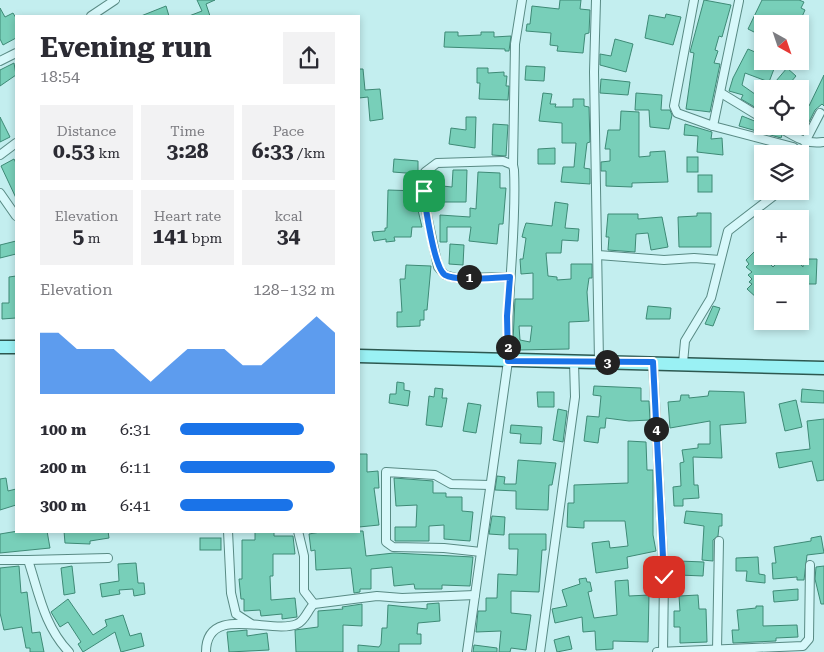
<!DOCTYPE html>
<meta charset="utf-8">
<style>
:root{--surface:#fff;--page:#f2f2f3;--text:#2b2b33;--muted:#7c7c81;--accent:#1a73e8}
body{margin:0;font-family:"Roboto Serif",serif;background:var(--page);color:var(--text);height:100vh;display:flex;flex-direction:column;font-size:19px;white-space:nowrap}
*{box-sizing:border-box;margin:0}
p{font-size:16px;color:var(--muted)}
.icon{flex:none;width:28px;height:28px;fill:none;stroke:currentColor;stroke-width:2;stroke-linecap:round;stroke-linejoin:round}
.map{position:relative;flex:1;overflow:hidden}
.panel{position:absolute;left:15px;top:15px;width:345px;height:518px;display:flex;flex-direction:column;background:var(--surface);border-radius:0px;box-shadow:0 2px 8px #0003}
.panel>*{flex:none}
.needle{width:32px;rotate:140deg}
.fabs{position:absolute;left:754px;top:15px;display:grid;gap:10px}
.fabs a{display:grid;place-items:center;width:55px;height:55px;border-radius:0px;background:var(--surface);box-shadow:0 2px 8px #0003;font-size:25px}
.pin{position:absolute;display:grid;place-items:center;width:42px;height:42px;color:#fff;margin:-21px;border-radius:10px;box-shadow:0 2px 8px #0006}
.km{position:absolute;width:25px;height:25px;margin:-12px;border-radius:50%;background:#222;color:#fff;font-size:14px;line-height:25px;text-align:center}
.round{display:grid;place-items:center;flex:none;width:52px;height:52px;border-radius:0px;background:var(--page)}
.headline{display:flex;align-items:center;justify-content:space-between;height:85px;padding:0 25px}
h1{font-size:28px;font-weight:700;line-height:38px}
.figures{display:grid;grid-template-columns:repeat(3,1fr);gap:8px;height:85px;padding:5px 25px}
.figures div{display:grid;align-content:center;border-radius:0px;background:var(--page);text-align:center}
.figures b{font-size:21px;font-weight:700}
.figures small{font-size:14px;font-weight:400}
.figures p{font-size:14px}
.chart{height:140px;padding:10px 25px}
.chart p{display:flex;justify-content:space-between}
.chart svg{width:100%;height:90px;margin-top:5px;fill:var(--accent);opacity:.7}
ul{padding:0 25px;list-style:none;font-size:16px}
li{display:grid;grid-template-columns:80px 60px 1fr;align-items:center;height:38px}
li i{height:12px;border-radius:6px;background:var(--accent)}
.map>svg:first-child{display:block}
.building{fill:#78cfb9;stroke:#3e8a76;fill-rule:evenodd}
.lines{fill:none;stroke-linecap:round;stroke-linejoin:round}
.street-casing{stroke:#598a84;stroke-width:10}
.primary-casing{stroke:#2d5850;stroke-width:15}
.street{stroke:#d7f8fa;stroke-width:8}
.primary{stroke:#9af1f4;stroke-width:12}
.route-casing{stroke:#fff;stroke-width:10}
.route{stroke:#1a73e8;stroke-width:6}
</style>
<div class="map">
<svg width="824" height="652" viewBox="0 0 824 652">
<rect width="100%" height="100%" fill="#c3eeef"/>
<g class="building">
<polygon points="197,0 215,0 206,4 210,16 189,16 202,11"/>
<polygon points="560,0 581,0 580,9 590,10 589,33 585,34 583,53 557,51 558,46 550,45 551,33 526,31 527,24 530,24 532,6 559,9"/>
<polygon points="704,0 731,5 722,37 719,36 715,50 718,51 714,63 720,64 710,112 686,109 694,53 690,52"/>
<polygon points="762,0 799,0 804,2 801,8 805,10 801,19 797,18 794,24 762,24 762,36 748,29"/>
<polygon points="166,6 169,16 141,16"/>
<polygon points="0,8 5,17 13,13 16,18 16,38 3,45 0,39"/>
<polygon points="666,14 681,17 673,45 645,38 649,15 665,18"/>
<polygon points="445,32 458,32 458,36 481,35 481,32 494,32 494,37 511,36 509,51 505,51 505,49 444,47"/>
<polygon points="615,39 633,44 626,72 600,65 600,54 611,56"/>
<polygon points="748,49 762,55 762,61 777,61 769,82 745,73 742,85 762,99 758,109 741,99 743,95 729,91 733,78"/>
<polygon points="14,63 16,75 0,86 0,70"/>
<polygon points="526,66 545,67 544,81 525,80"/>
<polygon points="477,68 488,68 488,73 504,72 504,76 507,76 506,86 509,86 508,100 479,99 480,83 477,83"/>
<polygon points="787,68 796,76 785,89 776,81"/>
<polygon points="359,69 363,69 365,90 380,89 383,119 370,121 368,97 359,98"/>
<polygon points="824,75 824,106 822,104 815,110 803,134 788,126 800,126 800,101 809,106"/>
<polygon points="601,79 630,82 628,95 600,93"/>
<polygon points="543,93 552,94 550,104 556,104 555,107 573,107 573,99 584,99 584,106 589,107 590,142 587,143 584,168 590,169 590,184 561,182 563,167 574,167 576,143 562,143 562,123 539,121"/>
<polygon points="636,93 662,95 661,110 670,110 672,115 669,129 650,127 649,110 635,110"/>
<polygon points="621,111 639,112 639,157 650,156 650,152 665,151 668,182 632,183 632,187 606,186 606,171 601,171 601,162 610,161 610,149 605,149 608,130 620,130"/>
<polygon points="742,116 762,124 762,126 771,126 782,135 781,138 739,126"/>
<polygon points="0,117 10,137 0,142"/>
<polygon points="466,117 476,117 475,148 449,144 451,128 466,130"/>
<polygon points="493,124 508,125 506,156 492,155"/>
<polygon points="685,124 712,132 711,139 722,138 723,155 697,152 698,136 684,135"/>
<polygon points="555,148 555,164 538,164 538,149"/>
<rect x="687" y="157" width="11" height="15"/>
<polygon points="14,159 16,163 16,198 1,166"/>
<polygon points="394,159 418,161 418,174 393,172"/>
<polygon points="453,170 467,170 466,202 433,202 433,185 452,187"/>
<polygon points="478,172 500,173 500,188 506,188 503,224 499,224 497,244 469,241 471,227 447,227 447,242 440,242 440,215 470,217 470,208 476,209"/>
<rect x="698" y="175" width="14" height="17"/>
<polygon points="388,190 419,191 418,210 422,227 412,227 411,237 394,237 395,241 386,242 386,239 374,241 372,232 385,231 385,228 387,228"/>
<path d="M555,202L568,204L565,228L579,229L578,241L562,240L561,253H546L548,276L557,277V280L571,279V264H592V278H589L587,292L589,321L569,322V349L518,350L519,341H513L515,299H533V273L521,274L520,259H523L526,238L522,237L524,229L526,223L552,226ZM519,326H532L530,342L520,340Z"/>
<polygon points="697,213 711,213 711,247 679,247 678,217 697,216"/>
<polygon points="608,214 638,214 638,219 662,217 668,247 651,250 648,233 636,234 635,252 608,250 609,237 606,237"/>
<polygon points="16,241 16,254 0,258 0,245"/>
<polygon points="450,244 464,245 463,265 449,264"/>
<polygon points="756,250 773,267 784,256 792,256 803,267 803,259 817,259 816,284 762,284 762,294 758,299 747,289 752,284 749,282 752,279 748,275 752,272 746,267 749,264 746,260"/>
<polygon points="406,265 431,266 427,310 424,310 424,320 420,320 420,326 397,327 397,312 402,312 400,279 405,279"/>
<polygon points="16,276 16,318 2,319 2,303 9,303 9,277"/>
<polygon points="648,306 671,308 670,319 646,319"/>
<polygon points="713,306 720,308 713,326 705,324"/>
<polygon points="397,382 404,383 404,390 410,391 408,406 389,403 390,394 396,394"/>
<polygon points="594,386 641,388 641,401 649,401 650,420 629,421 606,418 605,428 600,428 598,443 584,441 587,416 599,417 601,396 593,395"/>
<polygon points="435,388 443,389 442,398 447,398 442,427 426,425 429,396 434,397"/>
<polygon points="802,389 824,391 824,403 801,402"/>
<polygon points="709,391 744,392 746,423 720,425 722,458 693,457 694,485 698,485 699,498 683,499 683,506 674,506 673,487 681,486 680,463 684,462 682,450 698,448 698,444 710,444 710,421 670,428 668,402 680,401 681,395 689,395 689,398 708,396"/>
<polygon points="537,392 554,392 554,407 538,407"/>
<polygon points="796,400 802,427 785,431 779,404"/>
<polygon points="468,403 481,405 476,433 463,431"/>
<polygon points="558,409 567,411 563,442 553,440"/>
<polygon points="824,419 824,480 817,481 812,461 779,468 776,453 810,449 807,421"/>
<polygon points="511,425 542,427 541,444 520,443 521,434 510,433"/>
<polygon points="628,441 646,442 647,470 653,470 653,535 656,551 627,557 628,568 596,573 592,543 609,541 610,548 628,546 625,521 584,521 584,528 567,527 568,503 574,503 574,485 628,483"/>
<polygon points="359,454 367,454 367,472 378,471 379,488 374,488 379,525 359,527"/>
<polygon points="518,460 556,463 552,485 549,485 548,510 516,509 516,491 495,490 497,476 505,477 504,484 516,484"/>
<polygon points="6,478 8,491 16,489 16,505 0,510 0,479"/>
<polygon points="394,478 433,481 433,493 446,493 446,497 462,497 462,511 473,512 470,541 444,539 444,525 429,526 429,541 395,541 395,527 416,527 417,505 396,506"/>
<polygon points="686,511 722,514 722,526 719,526 718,536 713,540 713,561 702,560 704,526 684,523"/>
<polygon points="492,516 505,517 504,535 489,534"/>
<polygon points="18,531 47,531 50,548 0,553 0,534"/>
<polygon points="64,531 108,531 109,538 90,541 90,544 65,543"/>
<polygon points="255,531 274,531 274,536 293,536 295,554 273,554 273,576 270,576 271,600 295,598 297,617 282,619 282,614 261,616 260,610 244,611 244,599 241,599 239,579 242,579 242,540 255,540"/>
<polygon points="326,531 363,531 366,556 394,553 473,557 470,586 442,585 442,589 415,589 414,584 394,586 392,567 371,569 371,589 360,589 360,592 354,593 351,568 316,570 315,550 311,551 309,534"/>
<polygon points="509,534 546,534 546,550 542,550 539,592 511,591 511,613 531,615 526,650 511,648 510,652 499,652 501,631 476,632 478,611 486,611 486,598 497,598 498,574 517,575 518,549 509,549"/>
<polygon points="821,536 824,553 807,555 804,580 797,580 797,577 773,579 772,563 776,563 774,547 811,541 811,538"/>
<rect x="200" y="538" width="21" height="12"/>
<polygon points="758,557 759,574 765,575 765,583 746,581 747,571 736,571 736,558"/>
<polygon points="679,561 704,562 703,576 679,575"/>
<polygon points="136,563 138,583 144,583 145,594 134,596 133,589 119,590 120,594 102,597 100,584 119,581 118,564"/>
<polygon points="19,566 21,593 27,592 32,633 40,632 44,652 30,652 30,648 26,648 22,627 4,630 0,613 0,568"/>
<polygon points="72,566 75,593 64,595 61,568"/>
<polygon points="824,566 824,604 821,604 815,579 816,567"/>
<polygon points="586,578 587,582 590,582 592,591 588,592 594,618 617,615 615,581 628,580 629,596 649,595 648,642 613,641 613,649 596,650 595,631 583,632 582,617 555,623 552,609 567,606 562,590 580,584 579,579"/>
<polygon points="798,589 798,600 774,602 773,591"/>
<polygon points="698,595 699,609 706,609 707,642 680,643 680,627 674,627 674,611 680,611 679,596"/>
<polygon points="68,599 93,635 107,626 105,620 123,615 130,636 141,633 144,646 121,652 115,632 83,652 78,644 81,642 68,622 60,627 51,612"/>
<polygon points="439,603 440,621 418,623 417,634 421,634 421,644 399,644 399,652 358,652 358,645 379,647 381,644 382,628 387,628 388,605 427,609 427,604"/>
<polygon points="362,604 362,626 343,625 343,652 296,652 295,630 318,627 318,611 343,609 342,607"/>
<polygon points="756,606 763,606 763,626 797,625 798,637 776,638 776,641 733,643 732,630 739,630 737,610 756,608"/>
<polygon points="247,630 247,636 267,633 269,650 229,652 227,632"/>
<polygon points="569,636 572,649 557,652 554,640"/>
<polygon points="474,645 497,648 497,652 473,652"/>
</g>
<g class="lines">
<defs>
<g id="street">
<polyline points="596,0 594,72 599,362"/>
<path d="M694,0L674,106L677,113L713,126L793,147C802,154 806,160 800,171"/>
<polyline points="91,16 115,0"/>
<polyline points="0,61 16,53"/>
<polyline points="721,93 762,118"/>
<polyline points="713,126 739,1"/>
<path d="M777,126C792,135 805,145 823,142"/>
<polyline points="805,142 820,113"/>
<polyline points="0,155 16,143"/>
<polyline points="513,165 515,44 522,0"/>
<polyline points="0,193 16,216"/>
<polyline points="598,255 664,260 694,258 720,260"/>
<polyline points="653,362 664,577 663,652"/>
<polyline points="683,363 685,341 711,298 728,231 780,191"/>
<polyline points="228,531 231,593 236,614 250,623"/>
<polyline points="298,531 304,556 304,591 314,604"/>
<polyline points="481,552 444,548 393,547 386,542 386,472 435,475 451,484 490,485"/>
<path d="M0,560H28C39,593 44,626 69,652"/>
<polyline points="28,560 108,558"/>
<polyline points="717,650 719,541"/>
<path d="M206,652C206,603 272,635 297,624C305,621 308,609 314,604L377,596L402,598L475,595"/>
<path d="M467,652L508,361C506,297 517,233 514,170L513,165L503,161L437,163L425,172V206L438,267L445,275L456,278L510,277"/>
<polyline points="540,652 575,397 574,362"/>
<polyline points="657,652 803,646 809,639 810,565"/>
</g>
<g id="primary">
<polyline points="0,347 16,347"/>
<polyline points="359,356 824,368"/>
</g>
</defs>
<use href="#street" class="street-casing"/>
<use href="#primary" class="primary-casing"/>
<use href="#street" class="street"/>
<use href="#primary" class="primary"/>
</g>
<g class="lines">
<defs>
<path id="route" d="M424,191C425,205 434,268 445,275C457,282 496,277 510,277L507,316L508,361L653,362L664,577"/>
</defs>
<use href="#route" class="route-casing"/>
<use href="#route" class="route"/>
</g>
</svg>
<div class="fabs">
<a><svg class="needle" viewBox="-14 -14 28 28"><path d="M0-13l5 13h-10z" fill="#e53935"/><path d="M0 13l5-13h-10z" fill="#7c7c81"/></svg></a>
<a><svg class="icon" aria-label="locate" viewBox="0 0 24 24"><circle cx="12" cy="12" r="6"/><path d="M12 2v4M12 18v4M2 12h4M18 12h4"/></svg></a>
<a><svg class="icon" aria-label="layers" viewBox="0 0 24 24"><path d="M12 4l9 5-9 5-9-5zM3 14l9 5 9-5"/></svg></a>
<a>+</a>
<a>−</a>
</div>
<div class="pin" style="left:424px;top:191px;background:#1e9e55"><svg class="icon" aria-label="arrive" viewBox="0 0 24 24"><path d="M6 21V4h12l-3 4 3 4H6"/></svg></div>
<div class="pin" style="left:664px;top:577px;background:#d93025"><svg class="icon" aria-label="check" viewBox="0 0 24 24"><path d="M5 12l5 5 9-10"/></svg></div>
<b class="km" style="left:469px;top:277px">1</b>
<b class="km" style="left:508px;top:347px">2</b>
<b class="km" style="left:607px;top:362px">3</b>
<b class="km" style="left:656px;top:429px">4</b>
<section class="panel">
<div class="headline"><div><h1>Evening run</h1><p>18:54</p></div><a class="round"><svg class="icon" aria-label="share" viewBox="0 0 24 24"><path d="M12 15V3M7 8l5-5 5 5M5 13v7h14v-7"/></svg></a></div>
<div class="figures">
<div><p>Distance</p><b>0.53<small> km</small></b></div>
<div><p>Time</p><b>3:28</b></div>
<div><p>Pace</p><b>6:33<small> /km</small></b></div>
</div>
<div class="figures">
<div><p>Elevation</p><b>5<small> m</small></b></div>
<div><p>Heart rate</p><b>141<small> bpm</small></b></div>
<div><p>kcal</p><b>34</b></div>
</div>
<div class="chart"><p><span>Elevation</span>128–132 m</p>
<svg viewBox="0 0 160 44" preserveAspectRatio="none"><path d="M0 44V14L10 14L20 22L30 22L40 22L50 30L60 38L70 30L80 22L90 22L100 22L110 30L120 30L130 22L140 14L150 6L160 14V44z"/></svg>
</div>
<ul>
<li><b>100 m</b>6:31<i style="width:80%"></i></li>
<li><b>200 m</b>6:11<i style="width:100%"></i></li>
<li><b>300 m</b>6:41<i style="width:73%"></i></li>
</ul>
</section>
</div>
